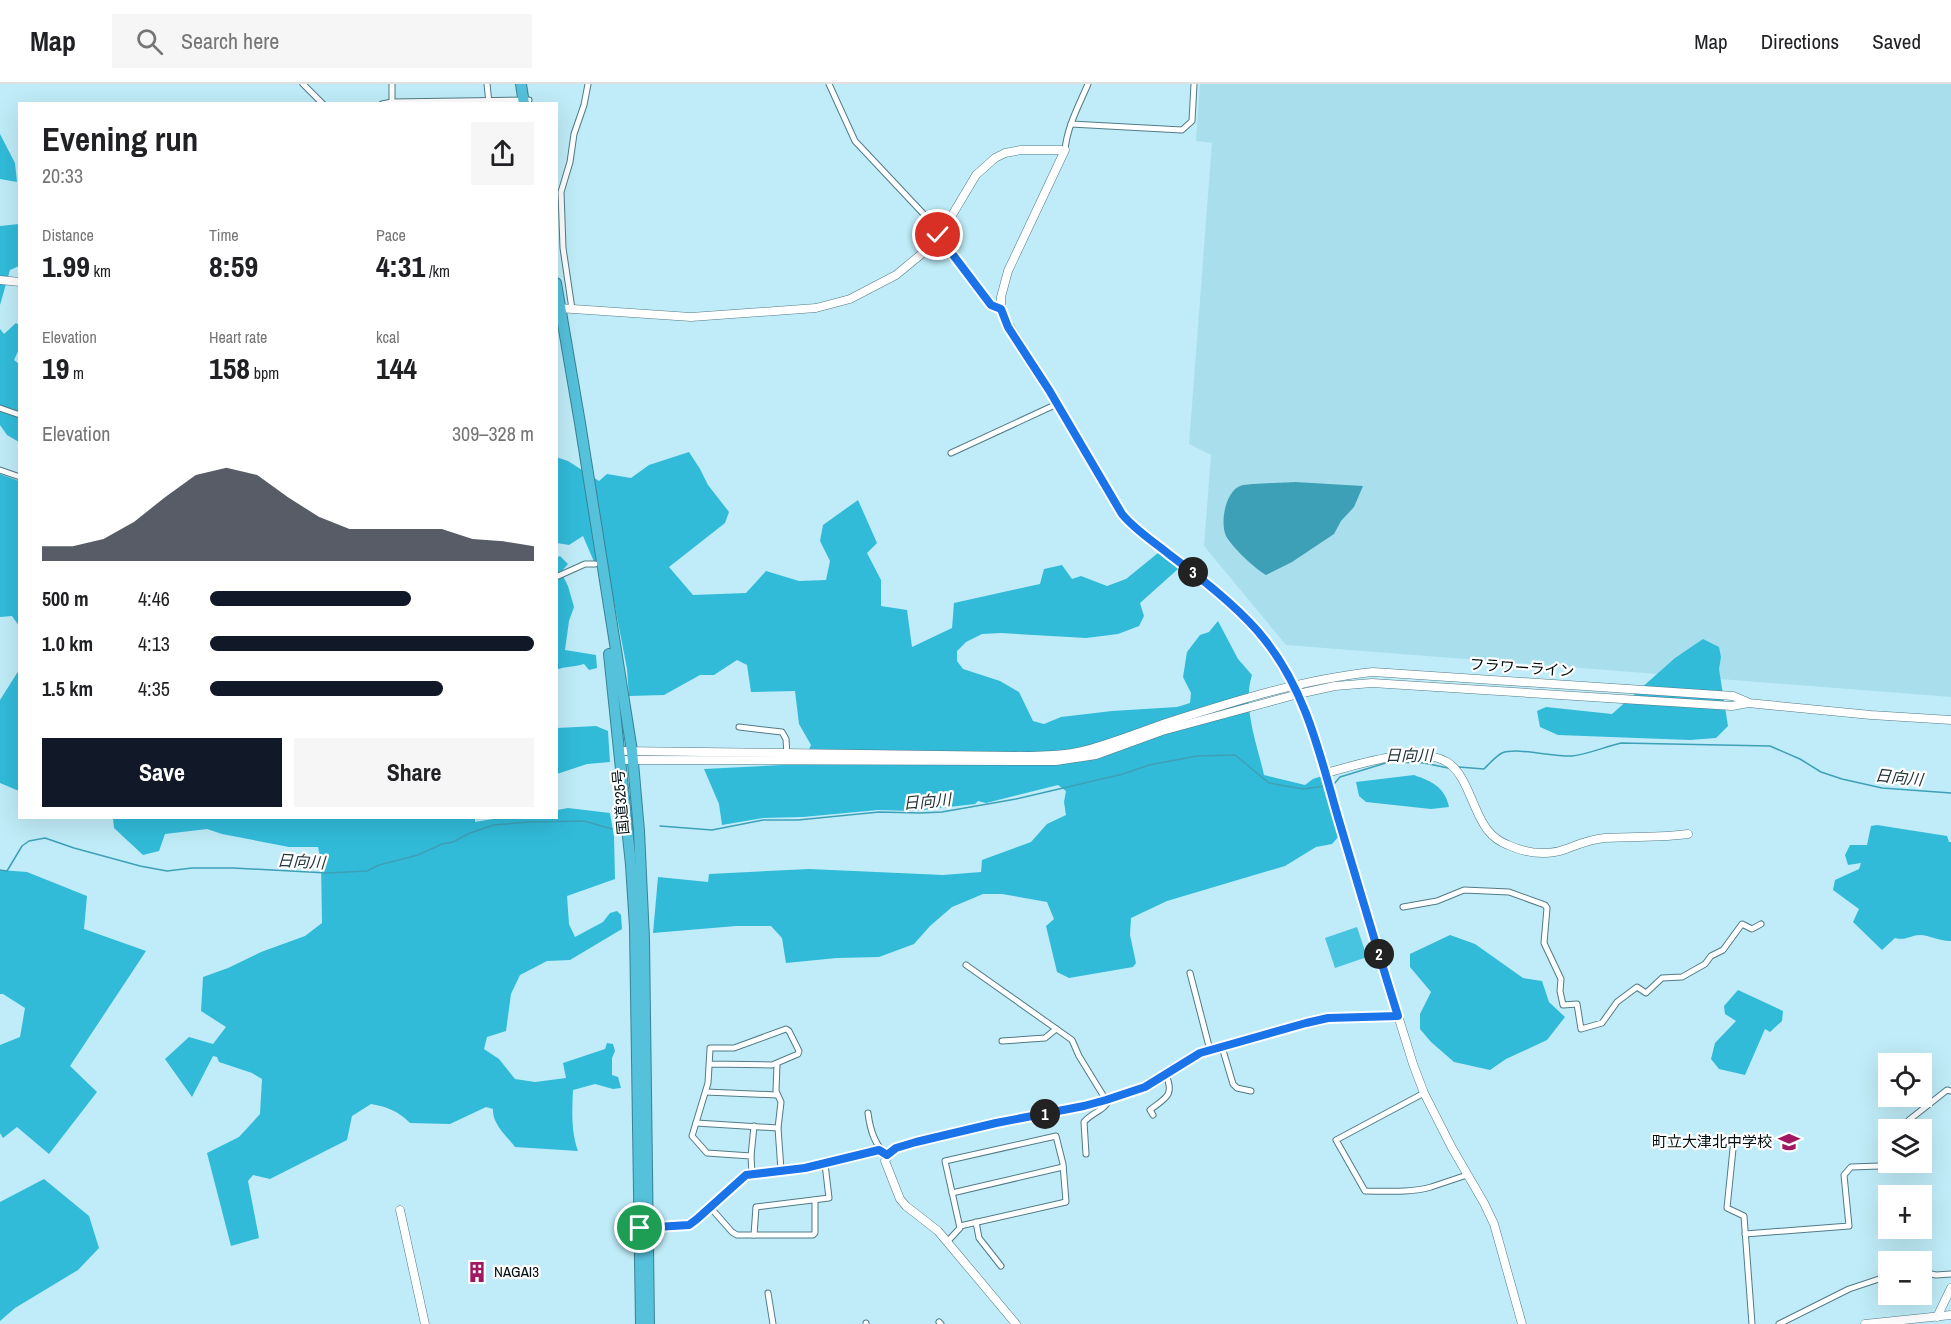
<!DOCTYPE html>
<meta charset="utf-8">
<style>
:root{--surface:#fff;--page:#f6f6f6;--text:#202124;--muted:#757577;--line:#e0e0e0;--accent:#111827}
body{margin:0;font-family:"Archivo Narrow","Noto Sans JP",sans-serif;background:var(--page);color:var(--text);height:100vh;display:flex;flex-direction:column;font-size:22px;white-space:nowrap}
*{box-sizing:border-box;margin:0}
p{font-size:20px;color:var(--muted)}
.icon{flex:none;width:33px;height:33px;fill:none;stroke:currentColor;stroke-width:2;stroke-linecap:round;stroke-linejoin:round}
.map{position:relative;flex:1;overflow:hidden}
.sheet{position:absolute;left:18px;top:18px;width:540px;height:717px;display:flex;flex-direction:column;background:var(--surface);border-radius:0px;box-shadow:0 6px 24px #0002}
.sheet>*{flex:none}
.buttons{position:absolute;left:1878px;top:969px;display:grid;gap:12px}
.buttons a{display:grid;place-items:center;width:54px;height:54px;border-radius:0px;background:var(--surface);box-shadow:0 6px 24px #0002;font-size:30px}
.pin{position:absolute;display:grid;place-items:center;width:51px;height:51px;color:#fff;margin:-26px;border:3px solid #fff;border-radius:50%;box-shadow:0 2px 6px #0007}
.km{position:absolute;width:30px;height:30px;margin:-15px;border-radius:50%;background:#222;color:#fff;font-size:16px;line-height:30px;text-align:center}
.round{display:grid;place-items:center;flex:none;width:63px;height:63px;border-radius:0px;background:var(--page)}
.overview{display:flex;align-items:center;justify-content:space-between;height:102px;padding:0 24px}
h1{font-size:33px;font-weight:700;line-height:45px}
.metrics{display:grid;grid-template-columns:repeat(3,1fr);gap:9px;height:102px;padding:6px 24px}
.metrics div{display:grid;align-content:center}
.metrics b{font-size:30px;font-weight:700}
.metrics small{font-size:16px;font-weight:400}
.metrics p{font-size:16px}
.chart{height:168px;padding:12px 24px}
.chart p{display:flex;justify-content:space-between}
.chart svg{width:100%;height:108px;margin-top:6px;fill:var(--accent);opacity:.7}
.primary-button{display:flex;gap:12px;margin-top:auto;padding:12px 24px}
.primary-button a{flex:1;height:69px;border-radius:0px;background:var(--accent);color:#fff;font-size:24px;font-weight:700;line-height:69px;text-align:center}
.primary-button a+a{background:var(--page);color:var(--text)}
ul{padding:0 24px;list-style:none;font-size:20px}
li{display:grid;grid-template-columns:96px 72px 1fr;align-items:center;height:45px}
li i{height:15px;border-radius:8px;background:var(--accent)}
header{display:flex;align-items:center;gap:36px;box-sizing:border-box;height:84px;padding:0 30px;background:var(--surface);border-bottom:2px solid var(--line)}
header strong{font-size:28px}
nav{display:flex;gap:33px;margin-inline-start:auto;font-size:21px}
.search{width:420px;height:54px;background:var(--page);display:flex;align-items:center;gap:15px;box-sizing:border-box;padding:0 21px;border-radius:0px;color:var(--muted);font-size:22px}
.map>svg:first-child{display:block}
.built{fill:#a9dfed}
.green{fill:#48c4e0}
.forest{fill:#31bbd9}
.water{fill:#3ea0b7}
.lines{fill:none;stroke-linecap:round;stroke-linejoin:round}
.stream{stroke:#3ea0b7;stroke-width:1.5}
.street-casing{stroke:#517b86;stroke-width:7}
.secondary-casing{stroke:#517b86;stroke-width:9}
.highway-casing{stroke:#388395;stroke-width:12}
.street{stroke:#fff;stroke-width:5}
.secondary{stroke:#fff;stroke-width:8}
.highway{stroke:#55c1db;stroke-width:10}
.route-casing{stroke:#fff;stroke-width:12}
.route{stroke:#1a73e8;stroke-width:8}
.labels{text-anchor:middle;stroke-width:4.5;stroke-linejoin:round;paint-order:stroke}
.street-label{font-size:15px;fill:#010f13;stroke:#fff}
.poi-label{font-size:15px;fill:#010f13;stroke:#fff;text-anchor:end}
.water-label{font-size:16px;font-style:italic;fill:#21373d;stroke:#fff}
</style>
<header>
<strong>Map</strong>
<div class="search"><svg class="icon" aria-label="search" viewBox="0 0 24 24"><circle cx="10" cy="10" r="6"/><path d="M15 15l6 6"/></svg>Search here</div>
<nav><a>Map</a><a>Directions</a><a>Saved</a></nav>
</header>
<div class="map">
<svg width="1951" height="1240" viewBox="0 0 1951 1240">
<rect width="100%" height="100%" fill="#bfecf8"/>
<polygon class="built" points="1200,0 1951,0 1951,613 1286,561 1204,462 1211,371 1189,360 1212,59 1196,57"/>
<polygon class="green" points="1357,843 1367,873 1335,884 1325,854"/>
<g class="forest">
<polygon points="0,50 15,79 17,98 0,95"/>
<polygon points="19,140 19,182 10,186 0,221 0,142"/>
<polygon points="16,239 19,241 19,265 14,276 19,280 19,358 7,351 0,341 0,245 4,250"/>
<path d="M689,368L700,385L708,401L729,428L725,439L669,483L693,511L746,509L766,487L799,497L826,496L830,477L820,457L823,441L858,416L877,459L867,469L881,496V522L907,526L912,563L952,544L954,519L1040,500L1044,485L1062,481L1072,495L1081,492L1107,502L1126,495L1158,469L1178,485L1140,519L1144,532L1139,542L1118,550L1086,554L1001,549L982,550L966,558L957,567V577L963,585L1000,597L1019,608L1033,637L1044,640L1061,633L1112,627L1177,623L1190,619L1191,609L1183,593L1187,568L1200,551L1209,548L1218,537L1238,575L1252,591C1242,622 1257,660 1264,691L1305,701L1313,695L1322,692L1340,751L1332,760L1316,763L1285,782L1167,817L1131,834L1130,851L1136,879L1133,883L1069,894L1057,888L1046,842L1054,835L1047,818L1002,810H983L952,823L930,842L914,860L879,873L837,874L786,879L782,854L771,842H736L653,849L658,793L708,798L709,790L809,785L943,791L981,788L982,776L1031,758L1047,740L1066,731L1064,718L1066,707L1058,701L986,719L978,717L975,720L914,727L878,726L803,733L763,734L722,741L719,720L704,685L802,680L811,661L799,640L795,607L751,608L747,581L737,576L714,591H700L664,611L629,612L627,585L612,507L595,480L583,452L569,461L557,459L556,373L568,377L599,397L607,390L631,394L649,381Z"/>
<polygon points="0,390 19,397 19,542 12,532 0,533"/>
<path d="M560,472L568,480L561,488L568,502L574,523L569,537L565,566L596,571L597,584L589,586L584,580C574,583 566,582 556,586V517L558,512L556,509V474Z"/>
<polygon points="1703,555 1719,563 1721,573 1719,585 1728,642 1716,654 1690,656 1558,651 1540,643 1537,627 1546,623 1612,630 1675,574"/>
<polygon points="19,586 19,707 0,699 0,616"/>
<polygon points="596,642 608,647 610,678 587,680 557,690 557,644"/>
<path d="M1414,691C1431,697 1445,703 1449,723L1431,725L1366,718L1359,712L1356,698Z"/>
<path d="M568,724L610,729L614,753L615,795L567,812L569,840L575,853L603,838L610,829L617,827L621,831L622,845L570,876L547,877L520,891L511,910L506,947L487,953L484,965L499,975L515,995L535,998L566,994L563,979L605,965L607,959L613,960L615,967L612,974V991L618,993L621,1004L613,1005L595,1000L573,1006C572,1027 571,1047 578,1067L515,1063C507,1052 492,1040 493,1025L486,1023L450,1040L410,1039C398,1027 388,1023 371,1020L352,1032L347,1056L270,1095L253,1091L248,1097L259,1154L231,1162L207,1069L239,1053L260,1030L262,995L252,989L219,978L217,973L213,972L192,1013L165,975L189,953L213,960L226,943L201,927L203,893L228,884L261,868L305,852L322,839L321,777L318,763H289L222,750L207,745L165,750L159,767L143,771L114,744L113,734H475V738L499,734H556L557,726Z"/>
<path d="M1877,741L1947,752L1949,758H1951V857C1937,857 1930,851 1920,851C1911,851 1906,857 1895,854L1882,866L1853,838L1859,825L1833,806L1835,796L1859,785L1861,779L1848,781L1845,771L1850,761H1867L1871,742Z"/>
<polygon points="0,786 27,788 87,812 84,845 146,867 70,982 97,1008 49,1070 17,1043 3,1054 0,1049 0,961 20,953 25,924 3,910 0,910"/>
<polygon points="1450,851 1475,860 1523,894 1542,897 1549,918 1565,933 1547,956 1506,975 1490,986 1454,978 1431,958 1420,945 1420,930 1431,908 1410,883 1410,870"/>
<polygon points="1738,906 1783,927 1782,937 1770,948 1765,945 1745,991 1719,985 1711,975 1715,959 1736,937 1725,930 1724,922"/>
<polygon points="44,1095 89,1132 99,1164 78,1186 15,1224 0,1237 0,1118"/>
</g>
<path class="water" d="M1295,398L1363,402L1354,423L1341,437L1334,450L1292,478L1266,491C1254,484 1232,463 1226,452C1220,439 1225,408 1240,402C1248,399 1284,399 1295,398Z"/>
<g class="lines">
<g class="stream">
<path d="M1459,683L1484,685C1489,680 1496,672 1502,669C1517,663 1553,673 1572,672C1589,670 1604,663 1621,659L1770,662L1800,675L1821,688L1842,695L1882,704L1951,709"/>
<polyline points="1334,700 1340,693 1389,678 1424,679 1448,684"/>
<polyline points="660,742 712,746 763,736 798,736 879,728 920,729 942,728 1016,715 1123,690 1149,681 1197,672 1235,671 1269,699 1303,705 1326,702"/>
<polyline points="0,786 7,787 22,762 29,757 45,754 74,764 140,782 167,787 192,784 233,784 327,789 367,787 379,781 418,771 442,760 453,758 470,749 494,741 529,738 584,737 612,745"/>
</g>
<defs>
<g id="street">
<polyline points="303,0 323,20"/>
<polyline points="392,0 392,19"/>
<polyline points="487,0 489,19"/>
<polyline points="829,0 855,57 933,140 938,151 991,221 1001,225"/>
<polyline points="382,20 392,18 529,16"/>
<polyline points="1071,40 1182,46 1192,37 1194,0"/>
<path d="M1065,66C1067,43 1079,21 1088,0"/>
<polyline points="572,225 563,164 561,108 570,78 574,50 584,21 588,0"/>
<polyline points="0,324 20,331"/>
<polyline points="951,369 1057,320"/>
<polyline points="0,386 20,393"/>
<polyline points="556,493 585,480 595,480"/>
<polyline points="739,643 782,648 786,655 787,671"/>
<polyline points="1403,823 1437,817 1464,806 1509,808 1545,821 1547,824 1544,859 1561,895 1560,907 1563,921 1577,920 1581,945 1602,939 1617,918 1637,903 1646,909 1662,894 1682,893 1705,880 1711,872 1723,866 1742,840 1752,845 1761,840"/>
<polyline points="966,881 1072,956 1079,972 1106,1016"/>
<polyline points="1190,889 1210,966"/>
<polyline points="1002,957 1045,954 1056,945"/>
<polyline points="1222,963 1233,1000 1237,1004 1251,1007"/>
<polyline points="709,980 772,981 798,970 799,967 789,947 786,945 734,964 710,964 710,965 708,999 692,1052 707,1069 751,1072 752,1090"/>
<polyline points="777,980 776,1007 781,1018 778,1044 781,1086"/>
<polyline points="706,1008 777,1011"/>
<path d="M1424,1009L1336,1056L1365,1107C1386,1107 1411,1109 1431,1103C1443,1099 1455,1095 1467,1091"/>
<path d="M868,1029C870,1045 874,1061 887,1071"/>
<path d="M1153,1031L1150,1026C1165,1014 1175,1012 1166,991"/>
<polyline points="696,1039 778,1044"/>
<polyline points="1909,1046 1909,1036 1947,1006 1951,1007"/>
<polyline points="1734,1055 1727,1124 1744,1132 1752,1240"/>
<path d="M1086,1070L1084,1038C1092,1028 1105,1027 1110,1014"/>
<polyline points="751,1072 754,1042"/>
<polyline points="952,1109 1063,1083"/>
<polyline points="815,1116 815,1149 813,1151 737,1151 732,1148 710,1123 746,1091 805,1084 879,1066"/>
<polyline points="976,1138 979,1154 1001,1182"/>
<polyline points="646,1144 689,1141 697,1135 710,1123"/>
<polyline points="1745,1150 1849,1142 1844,1091 1851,1083 1908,1081 1908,1078"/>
<polyline points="754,1151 756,1123 829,1114 825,1080"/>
<polyline points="947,1158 960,1144 945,1077 1056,1052 1063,1080 1066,1118 960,1142"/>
<polyline points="1922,1188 1936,1191 1951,1190"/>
<polyline points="768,1209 773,1240"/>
<polyline points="939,1238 941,1240"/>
<polyline points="866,1239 866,1240"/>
<polyline points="1779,1240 1849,1205 1888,1192"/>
</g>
<g id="secondary">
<polyline points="0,196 20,198"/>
<polyline points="558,224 691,233 816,224 850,215 896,191 924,168 948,138 976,91 995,74 1005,69 1021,66 1065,66 1008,187 1001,213 1001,225 1004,233 1049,306 1122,430 1132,442 1193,488 1246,535 1265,555 1298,610 1318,661 1369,838 1413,980 1424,1009 1452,1064 1484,1119 1494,1140 1522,1240"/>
<path d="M619,667L1027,672C1044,671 1061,672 1078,668C1109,661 1139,648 1169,638C1235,617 1304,595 1373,588L1733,612L1747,618"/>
<polyline points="621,676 1056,677 1096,671 1162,647 1298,610 1335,602 1372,599 1732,622 1748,619 1871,631 1951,636"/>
<path d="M1326,689C1357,681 1417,660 1447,678C1462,687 1469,710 1476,725C1483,741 1490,754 1508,761C1526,769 1547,772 1566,765C1579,760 1591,755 1605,754C1633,752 1660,754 1688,750"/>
<polyline points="400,1126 425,1240"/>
<polyline points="1937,1233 1951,1204"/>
<polyline points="1016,1240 938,1147 906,1122 900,1115 885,1077 890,1068 896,1064 996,1039 1084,1022 1145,1003 1200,969 1328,934 1398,932"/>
<polyline points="1865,1240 1951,1231"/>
</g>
<g id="highway">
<polyline points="521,0 524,20"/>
<polyline points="556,199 580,339 632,667 639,747 644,855 649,1240"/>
<polyline points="609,570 631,781 635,843 641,1240"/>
</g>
</defs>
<use href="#street" class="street-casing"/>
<use href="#secondary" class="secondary-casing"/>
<use href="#highway" class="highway-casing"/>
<use href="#street" class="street"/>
<use href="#secondary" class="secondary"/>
<use href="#highway" class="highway"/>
</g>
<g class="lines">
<defs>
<path id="route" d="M640,1144L689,1141L697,1135L746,1091L805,1084L879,1066L887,1071L896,1064L916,1058L996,1039L1084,1022L1106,1016L1145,1003L1200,969L1306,939L1328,934L1398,932C1378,868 1359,804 1340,740C1321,676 1308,610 1265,556C1242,526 1201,494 1170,471C1153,457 1136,447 1122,430L1049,306L1008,243L1001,225L991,221L938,151"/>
</defs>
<use href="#route" class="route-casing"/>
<use href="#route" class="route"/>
</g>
<defs>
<symbol id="school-bare" viewBox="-9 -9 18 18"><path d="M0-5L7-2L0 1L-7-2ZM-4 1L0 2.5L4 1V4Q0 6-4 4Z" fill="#a21761" stroke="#fff" stroke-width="2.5" paint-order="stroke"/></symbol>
<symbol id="building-bare" viewBox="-9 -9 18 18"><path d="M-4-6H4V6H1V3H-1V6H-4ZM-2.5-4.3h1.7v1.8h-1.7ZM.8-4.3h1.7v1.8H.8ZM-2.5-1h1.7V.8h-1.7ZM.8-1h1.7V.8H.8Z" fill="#a21761" stroke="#fff" stroke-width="2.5" paint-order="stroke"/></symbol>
</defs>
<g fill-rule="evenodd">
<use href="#school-bare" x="1774" y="1043" width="30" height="30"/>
<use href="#building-bare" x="462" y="1173" width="30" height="30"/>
</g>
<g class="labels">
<g class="street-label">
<text transform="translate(1522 584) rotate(4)" y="5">フラワーライン</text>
<text transform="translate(621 718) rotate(-95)" y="5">国道325号</text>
</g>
<g class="poi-label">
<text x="1772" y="1063">町立大津北中学校</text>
<text x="494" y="1193" text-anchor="start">NAGAI3</text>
</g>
<g class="water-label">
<text x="1409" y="677">日向川</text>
<text transform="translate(1899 693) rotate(6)" y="6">日向川</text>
<text transform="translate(927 717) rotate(-5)" y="6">日向川</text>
<text transform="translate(301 777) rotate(3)" y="6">日向川</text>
</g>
</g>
</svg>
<div class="buttons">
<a><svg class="icon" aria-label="locate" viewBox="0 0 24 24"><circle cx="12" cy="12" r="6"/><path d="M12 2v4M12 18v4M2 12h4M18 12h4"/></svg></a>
<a><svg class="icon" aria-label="layers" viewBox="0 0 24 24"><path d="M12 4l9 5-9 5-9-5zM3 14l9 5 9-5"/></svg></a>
<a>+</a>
<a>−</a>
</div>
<div class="pin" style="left:640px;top:1144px;background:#1e9e55"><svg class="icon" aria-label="arrive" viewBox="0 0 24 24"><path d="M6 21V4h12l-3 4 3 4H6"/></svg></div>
<div class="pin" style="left:938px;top:151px;background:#d93025"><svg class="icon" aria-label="check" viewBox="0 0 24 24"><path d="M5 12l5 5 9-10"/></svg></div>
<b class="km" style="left:1045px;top:1030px">1</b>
<b class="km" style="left:1379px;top:870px">2</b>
<b class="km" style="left:1193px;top:488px">3</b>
<section class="sheet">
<div class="overview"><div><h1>Evening run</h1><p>20:33</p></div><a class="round"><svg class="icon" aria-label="share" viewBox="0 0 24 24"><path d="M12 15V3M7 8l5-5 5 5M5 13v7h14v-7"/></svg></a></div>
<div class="metrics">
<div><p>Distance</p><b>1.99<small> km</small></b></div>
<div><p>Time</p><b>8:59</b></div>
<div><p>Pace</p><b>4:31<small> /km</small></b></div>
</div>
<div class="metrics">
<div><p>Elevation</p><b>19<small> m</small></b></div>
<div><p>Heart rate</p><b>158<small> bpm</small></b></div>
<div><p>kcal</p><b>144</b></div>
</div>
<div class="chart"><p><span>Elevation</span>309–328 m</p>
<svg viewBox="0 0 160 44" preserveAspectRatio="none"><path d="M0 44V38L10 38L20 35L30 28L40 18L50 9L60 6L70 9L80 18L90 26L100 31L110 31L120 31L130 31L140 35L150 36L160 38V44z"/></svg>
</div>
<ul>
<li><b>500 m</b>4:46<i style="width:62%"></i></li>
<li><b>1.0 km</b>4:13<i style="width:100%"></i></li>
<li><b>1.5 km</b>4:35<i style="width:72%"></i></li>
</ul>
<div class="primary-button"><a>Save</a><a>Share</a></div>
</section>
</div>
